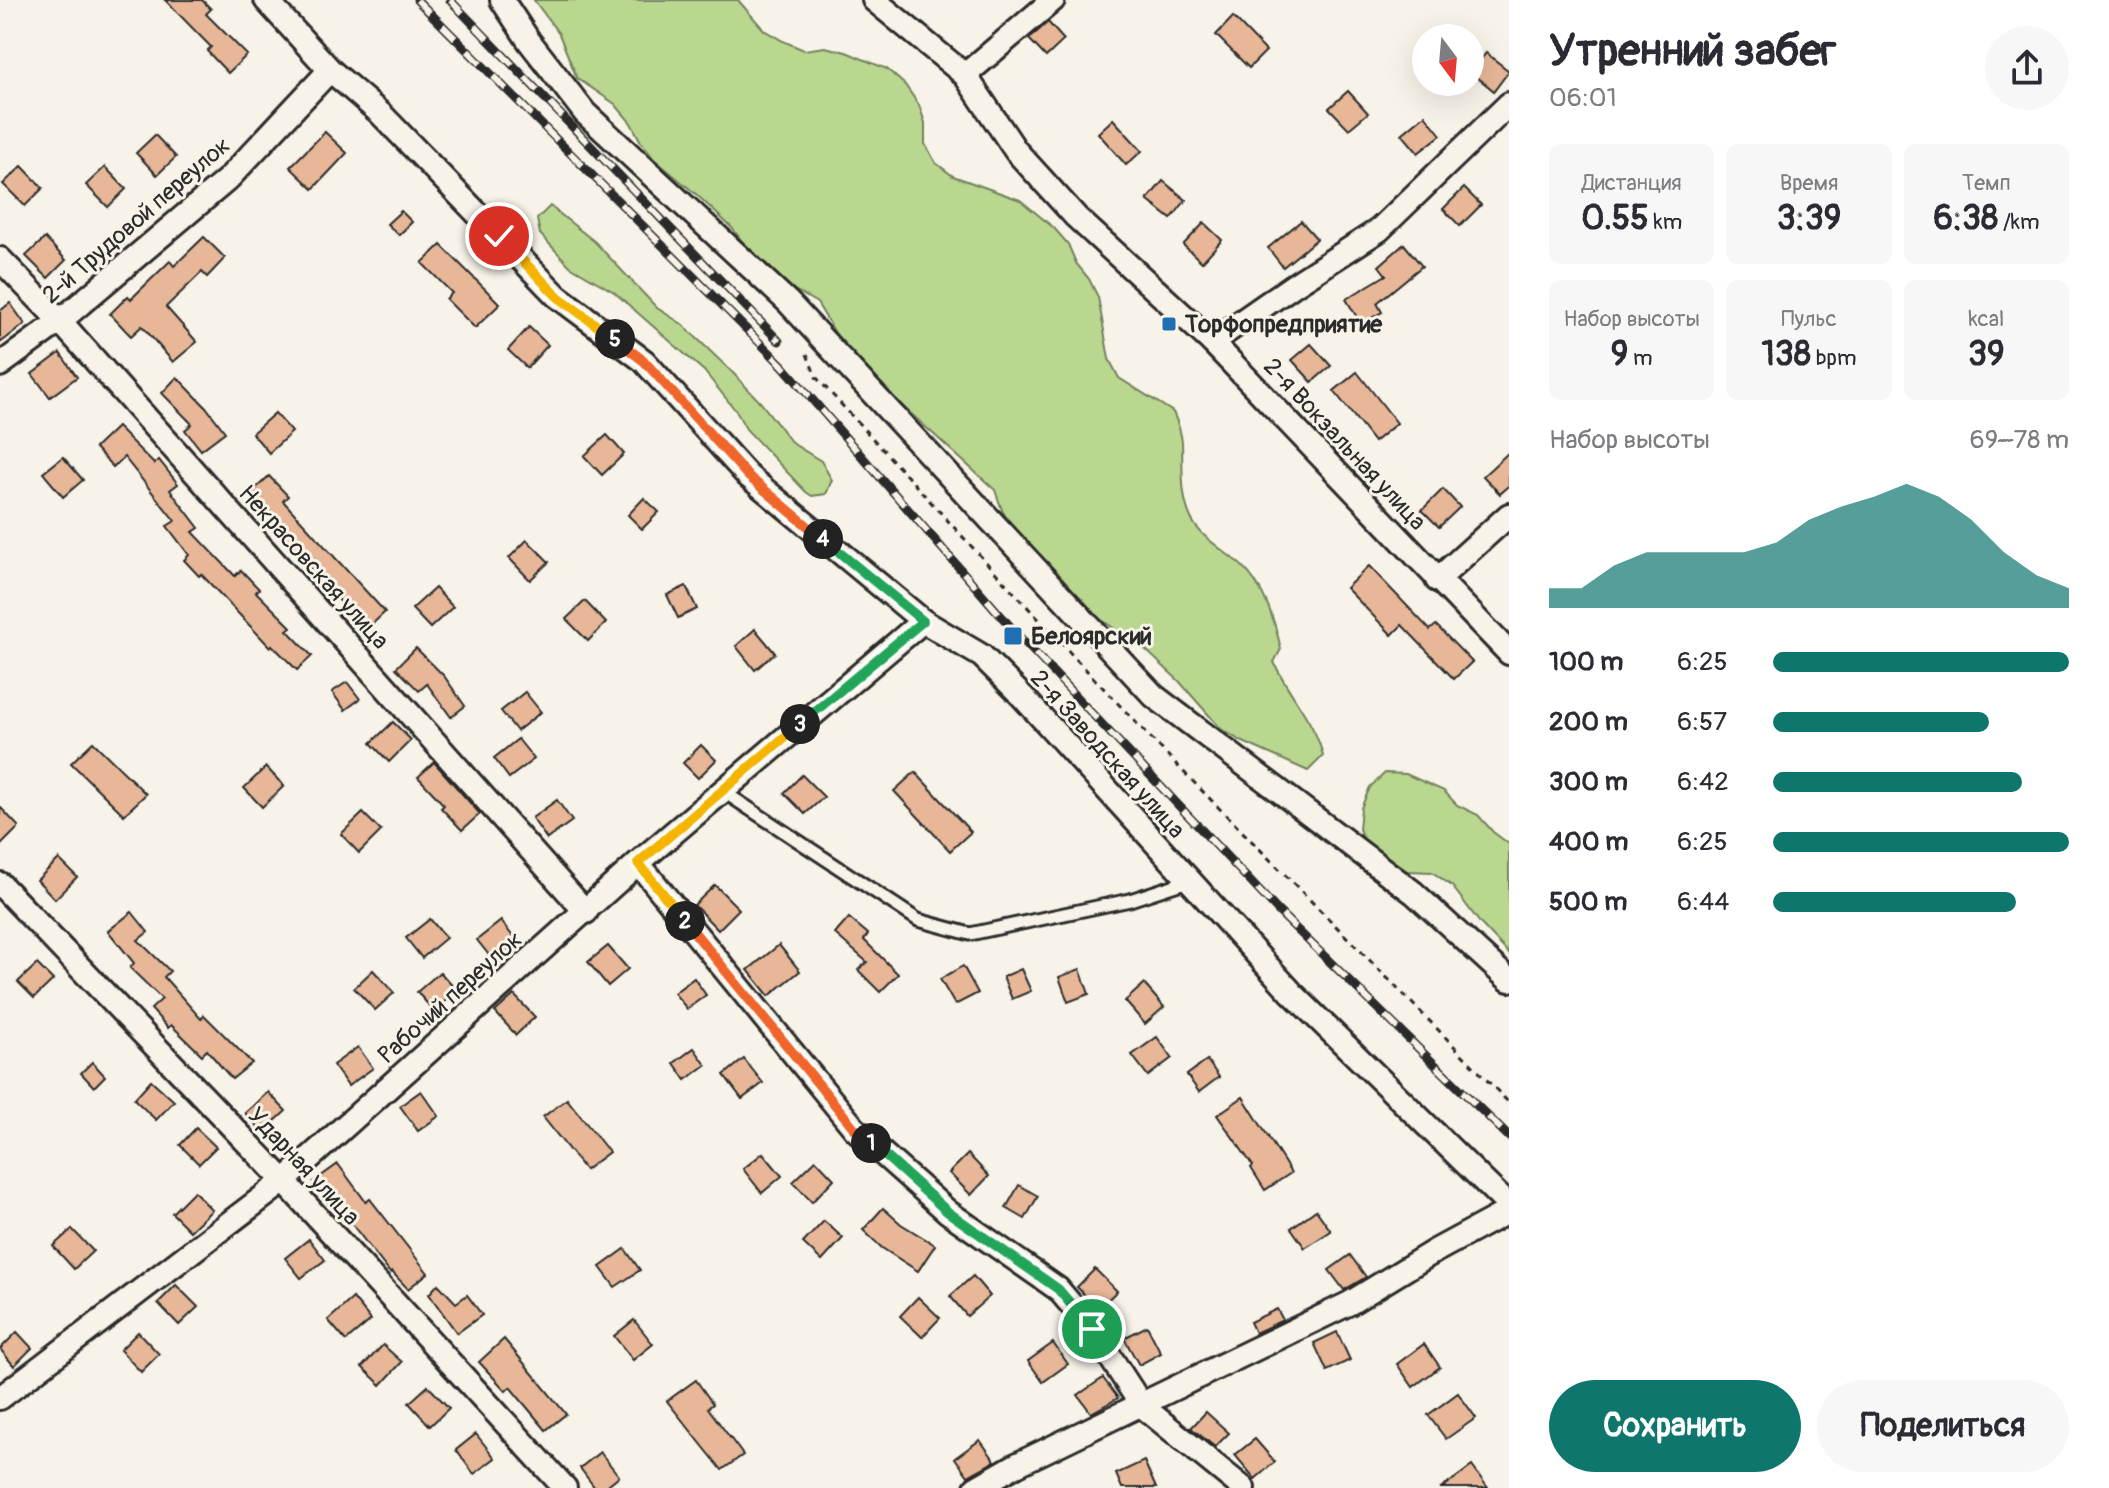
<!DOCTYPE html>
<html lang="ru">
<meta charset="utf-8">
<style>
:root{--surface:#fff;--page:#f7f7f7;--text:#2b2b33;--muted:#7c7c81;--accent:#0f766e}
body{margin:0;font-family:Pangolin,sans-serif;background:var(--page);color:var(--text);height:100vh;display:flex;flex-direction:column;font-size:30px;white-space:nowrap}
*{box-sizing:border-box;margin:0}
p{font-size:26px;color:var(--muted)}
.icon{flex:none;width:44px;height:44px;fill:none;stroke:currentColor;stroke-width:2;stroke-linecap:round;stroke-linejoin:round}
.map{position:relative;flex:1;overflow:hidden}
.side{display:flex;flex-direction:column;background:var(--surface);width:600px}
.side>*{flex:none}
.needle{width:52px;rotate:164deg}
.fabs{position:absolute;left:1412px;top:24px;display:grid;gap:16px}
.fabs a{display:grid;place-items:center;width:72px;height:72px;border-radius:50%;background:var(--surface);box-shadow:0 8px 32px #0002;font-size:40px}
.pin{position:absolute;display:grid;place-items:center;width:68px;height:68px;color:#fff;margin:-34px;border:4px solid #fff;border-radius:50%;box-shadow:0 2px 8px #0007}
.km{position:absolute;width:40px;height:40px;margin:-20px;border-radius:50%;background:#222;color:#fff;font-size:22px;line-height:40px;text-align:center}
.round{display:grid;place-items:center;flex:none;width:84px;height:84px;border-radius:42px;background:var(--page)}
.head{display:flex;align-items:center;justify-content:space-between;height:136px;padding:0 40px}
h1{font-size:44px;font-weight:700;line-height:60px}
.metrics{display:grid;grid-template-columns:repeat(3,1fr);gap:12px;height:136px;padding:8px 40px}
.metrics div{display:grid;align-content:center;border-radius:12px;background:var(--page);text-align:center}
.metrics b{font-size:34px;font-weight:700}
.metrics small{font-size:22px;font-weight:400}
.metrics p{font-size:22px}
.chart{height:224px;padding:16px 40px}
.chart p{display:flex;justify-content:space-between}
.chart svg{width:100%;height:144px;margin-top:8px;fill:var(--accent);opacity:.7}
.button{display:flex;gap:16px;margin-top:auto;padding:16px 40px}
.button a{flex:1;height:92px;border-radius:48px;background:var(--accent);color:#fff;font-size:32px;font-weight:700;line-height:92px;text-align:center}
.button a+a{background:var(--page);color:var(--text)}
ul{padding:0 40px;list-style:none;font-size:26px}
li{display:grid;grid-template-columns:128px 96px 1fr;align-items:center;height:60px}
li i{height:20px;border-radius:10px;background:var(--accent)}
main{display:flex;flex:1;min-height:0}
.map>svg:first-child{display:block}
.green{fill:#b9d78f;stroke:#72815d;stroke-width:2}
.building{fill:#e7b798;stroke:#2b2b2b;stroke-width:2}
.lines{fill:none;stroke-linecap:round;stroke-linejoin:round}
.lane-casing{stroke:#2b2b2b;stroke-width:17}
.street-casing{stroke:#2b2b2b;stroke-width:28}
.path{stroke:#2b2b2b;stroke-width:3;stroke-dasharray:6 6;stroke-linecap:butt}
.lane{stroke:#f7f3e8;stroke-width:11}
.street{stroke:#f7f3e8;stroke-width:22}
.rail-casing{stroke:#2b2b2b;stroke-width:9}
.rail{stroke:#f7f3e8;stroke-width:6;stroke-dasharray:18;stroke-linecap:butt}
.split-1-casing{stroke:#fff;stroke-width:16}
.split-2-casing{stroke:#fff;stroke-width:16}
.split-3-casing{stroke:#fff;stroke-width:16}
.split-4-casing{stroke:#fff;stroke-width:16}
.split-5-casing{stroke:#fff;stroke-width:16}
.split-6-casing{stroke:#fff;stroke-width:16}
.split-1{stroke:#22a559;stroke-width:10}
.split-2{stroke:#f0652b;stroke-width:10}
.split-3{stroke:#f5b400;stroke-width:10}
.split-4{stroke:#22a559;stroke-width:10}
.split-5{stroke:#f0652b;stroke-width:10}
.split-6{stroke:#f5b400;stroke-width:10}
.poi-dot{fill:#1f6fb2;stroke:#f7f3e8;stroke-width:3}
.labels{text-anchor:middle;stroke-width:6;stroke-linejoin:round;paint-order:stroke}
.street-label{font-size:24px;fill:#2b2b2b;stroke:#f7f3e8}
.poi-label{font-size:24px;font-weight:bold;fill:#2b2b2b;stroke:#f7f3e8;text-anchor:start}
</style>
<main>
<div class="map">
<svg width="1509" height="1488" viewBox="0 0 1509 1488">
<rect width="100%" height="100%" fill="#f7f3e8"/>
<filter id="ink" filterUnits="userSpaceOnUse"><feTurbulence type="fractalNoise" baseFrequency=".0125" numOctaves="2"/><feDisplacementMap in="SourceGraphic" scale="16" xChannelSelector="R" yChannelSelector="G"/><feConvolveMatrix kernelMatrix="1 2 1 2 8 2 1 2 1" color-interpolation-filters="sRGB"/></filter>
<g filter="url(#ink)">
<g class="green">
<path d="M534,0H738L764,30L783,41L804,50L825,47L846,52L887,69L905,85L919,105L925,123V144L936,163L953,176L1020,200L1054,228L1068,244L1076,263L1089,279L1098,297L1109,359L1119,378L1173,412C1177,421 1181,431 1182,442C1183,467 1180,497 1192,520C1202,539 1227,552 1242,566C1265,588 1274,619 1281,649L1274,662C1288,694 1315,721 1323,756L1308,771L1241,741L1221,729L1179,681L1146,650L1087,610L1013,529L1002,510L995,490L851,359L817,303L774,278L758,263L732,228L697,195L654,159L641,142L631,123L615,104L577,78L559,34Z"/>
<polygon points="550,206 595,242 657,308 682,324 732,372 761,403 792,443 821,461 832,480 826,494 812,496 806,492 746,429 736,411 704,371 614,292 570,266 540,234 537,219"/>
<polygon points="1385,773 1406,774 1444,791 1457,805 1478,815 1493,832 1509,844 1509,954 1480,923 1452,886 1432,872 1408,871 1386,863 1368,849 1359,829 1361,808 1370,787"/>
</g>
<g class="building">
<polygon points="165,0 202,0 211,9 206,14 247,55 228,73 207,51 211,47"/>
<polygon points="1233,17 1266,51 1249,68 1216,35"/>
<polygon points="1048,22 1064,40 1046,57 1029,39"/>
<polygon points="1486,53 1509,71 1494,91 1471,72"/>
<polygon points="1348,91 1368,113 1349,129 1329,108"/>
<polygon points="1425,115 1441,135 1418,153 1402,134"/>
<polygon points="1113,119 1142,151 1126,165 1098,133"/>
<polygon points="325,132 347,153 313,189 290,167"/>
<polygon points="155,135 176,157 157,175 136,153"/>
<polygon points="22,166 43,188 25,206 3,184"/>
<polygon points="105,167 126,189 108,207 86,185"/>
<polygon points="1163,181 1186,200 1171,219 1147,200"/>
<polygon points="1464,188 1481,205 1460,226 1443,209"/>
<polygon points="401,211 412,222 399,235 387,224"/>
<polygon points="1301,221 1317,239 1283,267 1268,248"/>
<polygon points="1204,223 1222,240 1202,262 1183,245"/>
<polygon points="204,237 225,258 207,277 202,272 166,307 197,342 173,362 142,326 131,336 110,314 128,296 131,299 170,261 174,266"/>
<polygon points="45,238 66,260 48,278 26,256"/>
<polygon points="1404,244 1422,266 1377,303 1382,312 1361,324 1346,299 1386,275 1379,266"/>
<polygon points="441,245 500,304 475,328 446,299 452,293 422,263"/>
<polygon points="10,303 25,324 0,343 0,311"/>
<polygon points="529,327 548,345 527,368 508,350"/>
<polygon points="1311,344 1331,366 1312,382 1292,360"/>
<polygon points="60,353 77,377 50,397 32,374"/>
<polygon points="1357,372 1397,423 1374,442 1334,391"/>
<polygon points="177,377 206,407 225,432 201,450 185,430 192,424 162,393"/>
<polygon points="275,413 292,432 269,453 252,433"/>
<polygon points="117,427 154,464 159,460 178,484 170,490 199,528 193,532 235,576 241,570 259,589 256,592 291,627 287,630 312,656 297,670 272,645 270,647 201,574 199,576 184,560 189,555 167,526 175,521 124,457 113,467 95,448"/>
<polygon points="607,435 624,454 602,475 584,456"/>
<polygon points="1509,452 1509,486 1500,494 1483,476"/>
<polygon points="63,457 83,480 63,497 43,473"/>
<polygon points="269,476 288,496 283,501 385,612 366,630 280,535 286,529 252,492"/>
<polygon points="1443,489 1460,507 1439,527 1422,510"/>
<polygon points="644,498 659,512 642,529 628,515"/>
<polygon points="527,540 549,562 530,580 509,558"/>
<polygon points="1369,566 1430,630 1436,625 1472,662 1454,679 1402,625 1392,635 1346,588"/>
<polygon points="686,586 697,609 678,618 667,595"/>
<polygon points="435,588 453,607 430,628 412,609"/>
<polygon points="585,601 606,623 588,641 566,619"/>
<polygon points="755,629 775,653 755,670 736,646"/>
<polygon points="416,648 444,676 465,706 451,717 427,684 419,691 396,668"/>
<polygon points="347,682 360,699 345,710 332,692"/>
<polygon points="525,692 541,712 517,731 501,711"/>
<polygon points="393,722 411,740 389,762 371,743"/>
<polygon points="518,739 534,759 509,778 494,758"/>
<polygon points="93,742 146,794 124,815 71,763"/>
<polygon points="701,745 716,760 698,778 683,763"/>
<polygon points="434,762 480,814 462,830 441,808 444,805 418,777"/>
<polygon points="266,767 284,786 262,807 244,788"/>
<polygon points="915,772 971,832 950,851 894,791"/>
<polygon points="802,775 824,797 805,814 784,793"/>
<polygon points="557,800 572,821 547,839 532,818"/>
<polygon points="0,807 19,827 0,846"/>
<polygon points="363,813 381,831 359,853 341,834"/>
<polygon points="59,859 77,877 55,899 37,880"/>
<polygon points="715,885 739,909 718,930 694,905"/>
<polygon points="132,912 148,932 138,940 170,971 164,977 201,1019 204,1015 252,1063 232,1079 207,1050 202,1055 171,1025 168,1028 151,1009 162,999 130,968 134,963 108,931"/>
<polygon points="849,918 868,934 864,940 898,974 880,992 858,970 867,962 835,934"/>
<polygon points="430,919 446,938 422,958 406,938"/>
<polygon points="501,921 517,942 493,960 477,940"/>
<polygon points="779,945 800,971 769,996 748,970"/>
<polygon points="608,946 628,969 608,986 588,962"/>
<polygon points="37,964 53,980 34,998 18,982"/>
<polygon points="963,966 978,993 955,1005 940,979"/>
<polygon points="1021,969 1031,991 1012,999 1003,977"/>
<polygon points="1080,969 1089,994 1068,1002 1059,977"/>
<polygon points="373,970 394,993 375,1010 354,988"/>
<polygon points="440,972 457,991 434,1011 417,992"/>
<polygon points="694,978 706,995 687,1009 674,993"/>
<polygon points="1144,984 1164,1007 1145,1024 1125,1001"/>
<polygon points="514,995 535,1017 516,1035 495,1012"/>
<polygon points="1157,1037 1172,1058 1148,1076 1132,1055"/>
<polygon points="358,1047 373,1068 348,1086 333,1065"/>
<polygon points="694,1048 706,1065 686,1080 674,1063"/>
<polygon points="744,1059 763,1083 742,1099 724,1075"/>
<polygon points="1207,1060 1219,1077 1199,1092 1187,1075"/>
<polygon points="92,1062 105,1076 94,1087 81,1073"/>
<polygon points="151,1080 174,1101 156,1120 134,1099"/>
<polygon points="421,1091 439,1116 418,1131 400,1106"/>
<polygon points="268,1092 286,1111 263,1132 245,1113"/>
<polygon points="1243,1097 1291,1173 1265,1190 1251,1168 1253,1166 1217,1115"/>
<polygon points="567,1099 609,1152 585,1170 543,1117"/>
<polygon points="196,1128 216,1147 199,1164 180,1145"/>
<polygon points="763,1153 782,1176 762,1193 743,1169"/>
<polygon points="968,1154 989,1176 971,1195 949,1173"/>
<polygon points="816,1160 834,1179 812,1202 793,1182"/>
<polygon points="338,1164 366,1202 370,1199 428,1273 408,1289 392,1272 390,1273 333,1200 328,1203 313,1182"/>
<polygon points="1019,1185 1038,1196 1025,1219 1006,1208"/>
<polygon points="194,1191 212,1210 190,1231 172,1213"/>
<polygon points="883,1208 901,1224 935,1245 918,1271 882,1248 863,1230"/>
<polygon points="1316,1210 1331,1231 1305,1248 1291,1228"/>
<polygon points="824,1221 843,1238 822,1261 803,1243"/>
<polygon points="72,1229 93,1251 74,1269 53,1246"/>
<polygon points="309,1239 325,1260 301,1278 285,1258"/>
<polygon points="625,1249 640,1270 615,1287 600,1267"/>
<polygon points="1350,1255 1366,1277 1344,1290 1329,1270"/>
<polygon points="1095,1269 1117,1291 1098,1309 1077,1287"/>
<polygon points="973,1276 990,1296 967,1316 950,1296"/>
<polygon points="438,1284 456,1303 467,1295 482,1315 457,1333 429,1294"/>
<polygon points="176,1285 198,1307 179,1325 158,1303"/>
<polygon points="918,1297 940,1318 922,1337 900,1316"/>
<polygon points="353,1298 371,1320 346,1341 328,1320"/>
<polygon points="1277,1309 1283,1320 1255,1333 1250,1322"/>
<polygon points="634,1320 653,1344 633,1360 614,1336"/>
<polygon points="1147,1326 1161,1353 1139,1365 1124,1338"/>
<polygon points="17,1332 32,1348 14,1366 0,1349"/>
<polygon points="138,1332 159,1354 141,1372 120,1350"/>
<polygon points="1337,1332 1350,1360 1327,1371 1314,1343"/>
<polygon points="504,1339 566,1414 546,1430 510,1387 506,1391 479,1362"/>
<polygon points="1053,1343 1068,1364 1043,1382 1028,1361"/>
<polygon points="1424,1344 1440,1367 1413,1387 1397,1364"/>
<polygon points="383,1345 402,1362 381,1385 362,1367"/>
<polygon points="1103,1378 1118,1398 1091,1413 1078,1395"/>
<polygon points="696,1380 713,1404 708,1408 743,1455 722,1470 667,1401"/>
<polygon points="428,1386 449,1408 430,1426 409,1403"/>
<polygon points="1458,1393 1476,1418 1446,1439 1428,1415"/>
<polygon points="1206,1412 1229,1433 1215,1447 1191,1428"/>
<polygon points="476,1434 495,1458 474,1474 456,1450"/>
<polygon points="1255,1439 1275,1462 1255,1479 1235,1455"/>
<polygon points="980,1440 995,1461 968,1476 955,1458"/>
<polygon points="600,1452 619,1476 604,1488 595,1488 580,1468"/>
<polygon points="1144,1461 1156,1488 1122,1488 1116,1474"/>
<polygon points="1472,1466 1488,1488 1442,1488"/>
</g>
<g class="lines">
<defs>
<polyline id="lane" points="721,790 918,920 970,934 1130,900 1188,881"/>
<g id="street">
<polyline points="266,0 330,70 381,114 557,296 644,361 748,476 923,621 982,656 1022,696 1292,993 1509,1206"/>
<polyline points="502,0 529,41 585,113 788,302 1154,696 1414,893 1509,980"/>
<polyline points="874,0 965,75 1016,151 1076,217 1212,342 1509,653"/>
<polyline points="965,75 1053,0"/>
<polyline points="0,259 60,321 586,912"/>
<polyline points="1212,342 1294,285 1379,230 1509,104"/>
<polyline points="0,365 60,321 228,179 330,70"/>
<polyline points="1437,580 1509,515"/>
<polyline points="638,863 855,1129 948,1212 1058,1289 1092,1329 1142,1406 1243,1488"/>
<polyline points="0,884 284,1181 565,1488"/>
<polyline points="0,1398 284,1181 638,863 923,621"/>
<polyline points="976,1488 1016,1465 1350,1303 1435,1251 1509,1211"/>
</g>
</defs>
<use href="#lane" class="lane-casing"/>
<use href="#street" class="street-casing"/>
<path class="path" d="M807,354L816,377C935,506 1052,636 1174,762C1285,876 1399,988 1509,1103"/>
<use href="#lane" class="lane"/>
<use href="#street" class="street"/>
<defs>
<g id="rail">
<polyline points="417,0 783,366 1016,633 1279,912 1509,1137"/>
<polyline points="450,0 779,341"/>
</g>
</defs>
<use href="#rail" class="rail-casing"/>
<use href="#rail" class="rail"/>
</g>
</g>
<g class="lines" filter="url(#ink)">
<defs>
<polyline id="split-1" points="871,1143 948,1212 1058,1289 1092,1329"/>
<polyline id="split-2" points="685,921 855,1129 871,1143"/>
<polyline id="split-3" points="685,921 638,863 800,724"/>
<polyline id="split-4" points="800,724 923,621 823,539"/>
<polyline id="split-5" points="615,339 644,361 748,476 823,539"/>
<polyline id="split-6" points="499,236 557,296 615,339"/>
</defs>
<use href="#split-1" class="split-1-casing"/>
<use href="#split-2" class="split-2-casing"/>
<use href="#split-3" class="split-3-casing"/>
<use href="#split-4" class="split-4-casing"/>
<use href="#split-5" class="split-5-casing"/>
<use href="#split-6" class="split-6-casing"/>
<use href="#split-1" class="split-1"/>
<use href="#split-2" class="split-2"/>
<use href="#split-3" class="split-3"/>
<use href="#split-4" class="split-4"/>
<use href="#split-5" class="split-5"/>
<use href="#split-6" class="split-6"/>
</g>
<g class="poi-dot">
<rect x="1161" y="316" width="16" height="16" rx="4"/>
<rect x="1003" y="626" width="20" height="20" rx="4"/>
</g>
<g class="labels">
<g class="street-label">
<text transform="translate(136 220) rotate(-41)" y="8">2-й Трудовой переулок</text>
<text transform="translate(1345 444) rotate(47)" y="8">2-я Вокзальная улица</text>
<text transform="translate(314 567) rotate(48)" y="8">Некрасовская улица</text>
<text transform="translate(1108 754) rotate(48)" y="8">2-я Заводская улица</text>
<text transform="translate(450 997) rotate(-42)" y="8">Рабочий переулок</text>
<text transform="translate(304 1166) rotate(47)" y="8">Ударная улица</text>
</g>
<g class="poi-label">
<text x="1185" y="332">Торфопредприятие</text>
<text x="1031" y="644">Белоярский</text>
</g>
</g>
</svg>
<div class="fabs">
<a><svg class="needle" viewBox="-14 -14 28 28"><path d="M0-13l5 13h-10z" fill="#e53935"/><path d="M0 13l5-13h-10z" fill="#7c7c81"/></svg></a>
</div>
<div class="pin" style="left:1092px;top:1329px;background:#1e9e55"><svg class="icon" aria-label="arrive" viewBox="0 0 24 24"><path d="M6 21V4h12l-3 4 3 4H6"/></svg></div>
<div class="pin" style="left:499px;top:236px;background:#d93025"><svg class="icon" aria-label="check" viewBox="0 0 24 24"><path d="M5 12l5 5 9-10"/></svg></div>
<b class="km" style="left:871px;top:1143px">1</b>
<b class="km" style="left:685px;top:921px">2</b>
<b class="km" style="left:800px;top:724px">3</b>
<b class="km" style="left:823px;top:539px">4</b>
<b class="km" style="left:615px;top:339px">5</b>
</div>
<section class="side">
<div class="head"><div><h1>Утренний забег</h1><p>06:01</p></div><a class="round"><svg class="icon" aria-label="share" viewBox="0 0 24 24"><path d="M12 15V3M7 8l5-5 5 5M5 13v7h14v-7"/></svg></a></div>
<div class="metrics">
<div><p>Дистанция</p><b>0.55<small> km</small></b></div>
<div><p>Время</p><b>3:39</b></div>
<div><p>Темп</p><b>6:38<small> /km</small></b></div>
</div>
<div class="metrics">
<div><p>Набор высоты</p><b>9<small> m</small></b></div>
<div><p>Пульс</p><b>138<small> bpm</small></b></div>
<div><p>kcal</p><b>39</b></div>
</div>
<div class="chart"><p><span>Набор высоты</span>69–78 m</p>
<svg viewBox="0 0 160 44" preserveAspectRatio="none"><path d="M0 44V38L10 38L20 31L30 27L40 27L50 27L60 27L70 24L80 17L90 13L100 10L110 6L120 10L130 17L140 27L150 34L160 38V44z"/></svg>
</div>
<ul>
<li><b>100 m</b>6:25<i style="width:100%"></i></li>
<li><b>200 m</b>6:57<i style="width:73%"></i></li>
<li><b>300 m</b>6:42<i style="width:84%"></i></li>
<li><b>400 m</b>6:25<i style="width:100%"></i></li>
<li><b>500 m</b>6:44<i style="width:82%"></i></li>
</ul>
<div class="button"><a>Сохранить</a><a>Поделиться</a></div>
</section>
</main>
